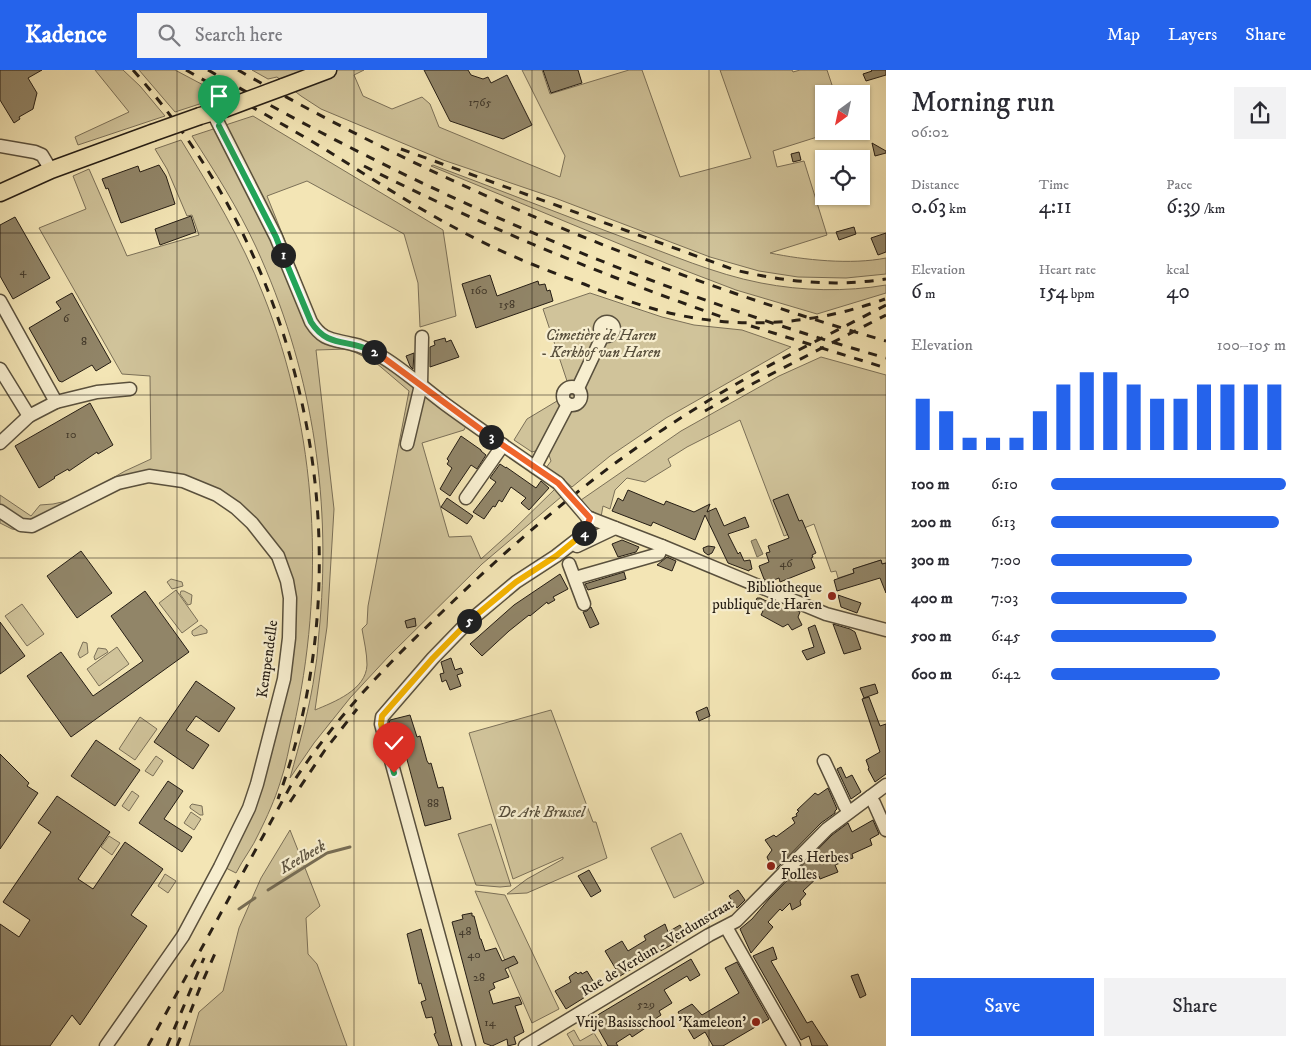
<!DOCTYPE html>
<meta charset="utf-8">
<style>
:root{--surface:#fff;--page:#f2f2f3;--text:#2b2b33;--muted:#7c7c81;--accent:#2563eb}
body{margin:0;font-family:"IM FELL DW Pica",serif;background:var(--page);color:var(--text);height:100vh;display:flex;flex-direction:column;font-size:19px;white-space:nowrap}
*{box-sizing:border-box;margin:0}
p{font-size:16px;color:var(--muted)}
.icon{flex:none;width:28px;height:28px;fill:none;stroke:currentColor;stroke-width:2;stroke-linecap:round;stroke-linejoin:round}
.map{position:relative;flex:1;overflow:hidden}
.sheet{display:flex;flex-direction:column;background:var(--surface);width:425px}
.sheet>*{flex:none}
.needle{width:32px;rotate:213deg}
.controls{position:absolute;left:815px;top:15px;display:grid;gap:10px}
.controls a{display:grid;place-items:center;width:55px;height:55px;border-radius:0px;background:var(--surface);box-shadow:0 1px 4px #0004;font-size:25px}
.pin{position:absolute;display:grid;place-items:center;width:42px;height:42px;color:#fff;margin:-51px -21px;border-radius:50% 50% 50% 0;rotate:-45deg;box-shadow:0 0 5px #0007}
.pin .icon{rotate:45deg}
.km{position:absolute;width:25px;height:25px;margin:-12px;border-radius:50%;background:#222;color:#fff;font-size:14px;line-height:25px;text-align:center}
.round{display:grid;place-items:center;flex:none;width:52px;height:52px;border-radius:0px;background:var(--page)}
.overview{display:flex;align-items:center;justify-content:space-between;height:85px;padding:0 25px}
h1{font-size:28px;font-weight:600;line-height:38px}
.stats{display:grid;grid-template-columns:repeat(3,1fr);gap:8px;height:85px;padding:5px 25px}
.stats div{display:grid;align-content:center}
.stats b{font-size:21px;font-weight:600}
.stats small{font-size:14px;font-weight:400}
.stats p{font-size:14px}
.chart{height:140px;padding:10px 25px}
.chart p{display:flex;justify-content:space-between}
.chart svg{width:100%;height:90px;margin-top:5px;stroke:var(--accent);stroke-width:6}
.cta{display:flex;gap:10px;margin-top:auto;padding:10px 25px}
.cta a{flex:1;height:58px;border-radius:0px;background:var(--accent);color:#fff;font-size:20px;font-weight:600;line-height:58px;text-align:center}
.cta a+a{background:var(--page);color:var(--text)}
ul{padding:0 25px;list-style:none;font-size:16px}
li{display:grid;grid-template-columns:80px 60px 1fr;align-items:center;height:38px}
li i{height:12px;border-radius:6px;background:var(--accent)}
header{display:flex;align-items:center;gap:30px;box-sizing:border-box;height:70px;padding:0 25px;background:var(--accent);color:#fff}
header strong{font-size:24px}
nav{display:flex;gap:28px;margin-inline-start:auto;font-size:18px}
.search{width:350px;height:45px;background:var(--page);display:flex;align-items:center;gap:12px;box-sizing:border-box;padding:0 18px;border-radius:0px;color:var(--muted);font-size:19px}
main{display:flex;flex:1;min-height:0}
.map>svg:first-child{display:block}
.green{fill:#d0c39a;stroke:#7b7058;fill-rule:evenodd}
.water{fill:#ada17f;stroke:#776d55}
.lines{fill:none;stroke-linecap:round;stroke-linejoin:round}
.stream{stroke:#776d55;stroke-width:3}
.building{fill:#918568;stroke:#261e15}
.minor-casing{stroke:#59503d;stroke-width:15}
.major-casing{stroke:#261e15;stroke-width:19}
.minor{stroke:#f7eecf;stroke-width:12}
.major{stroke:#f3e5b5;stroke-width:16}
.rail{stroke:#261e15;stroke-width:3;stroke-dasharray:9 9;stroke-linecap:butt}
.minor-bridge-casing{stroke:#59503d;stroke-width:15;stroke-linecap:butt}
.major-bridge-casing{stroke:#261e15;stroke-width:19;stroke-linecap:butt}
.minor-bridge{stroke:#f7eecf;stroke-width:12}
.major-bridge{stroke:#f3e5b5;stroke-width:16}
.split-1-casing{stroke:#fff;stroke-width:10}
.split-2-casing{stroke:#fff;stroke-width:10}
.split-3-casing{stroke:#fff;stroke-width:10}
.split-4-casing{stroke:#fff;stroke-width:10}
.split-5-casing{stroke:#fff;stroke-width:10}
.split-6-casing{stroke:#fff;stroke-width:10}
.split-7-casing{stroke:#fff;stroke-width:10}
.split-1{stroke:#22a559;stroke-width:6}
.split-2{stroke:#22a559;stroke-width:6}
.split-3{stroke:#f0652b;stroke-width:6}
.split-4{stroke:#f0652b;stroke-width:6}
.split-5{stroke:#f5b400;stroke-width:6}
.split-6{stroke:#f5b400;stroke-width:6}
.split-7{stroke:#22a559;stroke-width:6}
.grid{fill:none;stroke:#261e15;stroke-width:1;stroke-opacity:0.55}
.poi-dot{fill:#8f2418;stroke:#f7eecf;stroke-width:2}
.labels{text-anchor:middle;stroke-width:4.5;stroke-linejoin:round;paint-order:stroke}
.number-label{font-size:12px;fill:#41382a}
.park-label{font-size:15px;font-style:italic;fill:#59503d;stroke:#f7eecf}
.poi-label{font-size:15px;fill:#261e15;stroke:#f7eecf;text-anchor:end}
.street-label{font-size:15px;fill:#261e15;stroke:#f7eecf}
.water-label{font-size:16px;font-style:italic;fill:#5c523f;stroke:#f7eecf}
</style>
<header>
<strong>Kadence</strong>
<div class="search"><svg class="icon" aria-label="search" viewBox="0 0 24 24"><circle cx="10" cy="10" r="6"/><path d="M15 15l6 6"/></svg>Search here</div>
<nav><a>Map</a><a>Layers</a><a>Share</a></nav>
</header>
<main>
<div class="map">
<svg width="886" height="976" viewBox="0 0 886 976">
<rect width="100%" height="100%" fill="#f3e5b5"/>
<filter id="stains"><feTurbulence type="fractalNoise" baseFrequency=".004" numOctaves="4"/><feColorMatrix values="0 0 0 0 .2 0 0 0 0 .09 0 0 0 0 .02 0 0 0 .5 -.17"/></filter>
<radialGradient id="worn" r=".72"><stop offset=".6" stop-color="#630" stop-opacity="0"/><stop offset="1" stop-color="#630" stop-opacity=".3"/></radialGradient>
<g class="green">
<polygon points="95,0 123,0 140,16 165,46 78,75 75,67 129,42"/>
<polygon points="139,0 175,0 224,26 175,42"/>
<path d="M252,0H364L354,5L363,26L392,39L422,27L430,34L439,57L560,107L565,86L522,0H542L550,24L629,0H642L680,107L751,88L720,0H792L793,2L800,0H827L835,24H824V61H836L773,81L777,97L804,91L827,165L770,183C804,190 851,195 886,188V204L846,208L798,207L759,201L710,187L555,128L443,90L321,39L301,26L277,7L268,9Z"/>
<path d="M253,46L443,160L456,246L420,257L418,213L404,164L307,111L267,126L318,253L334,265L351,268L466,356L464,360L422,373L449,467L471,466L481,489L511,462L555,419L561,427L482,494L389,586L350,628L314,673L290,708C300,672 310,637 315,601C318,585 318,568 320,552C331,421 311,297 256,177C238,138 215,102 192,66ZM348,279L375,292L409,321L368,536L367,554L362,559C364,571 367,583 367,595C366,620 334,632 315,640L327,557L334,439L316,280Z"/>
<path d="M181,70C211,119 242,170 263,224C318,362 326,516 293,660C289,677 286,696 280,713C275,729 267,747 259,763C253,777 243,789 236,803L226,798L288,603L286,498L239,434L147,405L144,414C105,419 61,445 25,461L12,459L0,453V425L31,446L40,435L53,434L76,429L125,401L151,389L150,306L122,304L39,158L86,139L73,106L89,99L127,186L199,165L192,145L187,146L167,99L155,79Z"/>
<path d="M433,95C497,119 560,144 625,168C670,184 714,204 761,213C802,221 846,222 886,215V223L817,244L736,220L668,194L431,96Z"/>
<polygon points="590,223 662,247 694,255 742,260 791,277 666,348 610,386 572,417 564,410 546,398 551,391 549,385 539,380 532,382 514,370 527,349 557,331 557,320 567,311 543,239"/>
<polygon points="821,287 886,305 886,493 882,494 881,490 853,499 854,503 838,508 836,501 831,502 814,454 784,466 740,350 687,377 668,389 671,396 645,412 627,408 615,420 610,439 603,436 601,447 591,443 581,430 681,361 779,306"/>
<polygon points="171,509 182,512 183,516 172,519 167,512"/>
<polygon points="176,520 198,551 182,563 159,533"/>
<polygon points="181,521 184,521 192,525 191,534 188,535 180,524"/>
<polygon points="22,534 44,564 27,576 5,546"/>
<polygon points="201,555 207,560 207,563 194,566 192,564 192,561"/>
<polygon points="83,572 87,573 88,583 80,588 78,584"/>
<polygon points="117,577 129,594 99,616 87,599"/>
<polygon points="98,578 106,579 108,582 95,590 94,587"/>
<polygon points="551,640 593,752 596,752 607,788 527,823 507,824 527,809 563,789 563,787 513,809 469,663"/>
<polygon points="140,647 157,659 135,690 119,679"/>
<polygon points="156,686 163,691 153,706 145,701"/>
<polygon points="132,721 139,726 129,741 122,736"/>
<polygon points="192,734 202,736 203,745 200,745 190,738 190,736"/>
<polygon points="191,742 201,749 194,760 184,753"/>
<polygon points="491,754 511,816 500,817 476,815 458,764"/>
<polygon points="290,760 320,836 306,848 308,884 317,894 347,976 189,976 199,942 223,921 239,858 261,808"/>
<polygon points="681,763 704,813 674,828 651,778"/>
<polygon points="109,766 120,773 112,785 101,777"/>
<polygon points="165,804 176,811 168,823 158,816"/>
<polygon points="475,821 505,825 559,939 532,953"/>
<polygon points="574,960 580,971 594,963 602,976 574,976 567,964"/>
</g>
<polygon class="water" points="756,469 763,484 757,487 751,471"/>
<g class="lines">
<g class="stream">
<polyline points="268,820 327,783 350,777"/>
<polyline points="239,839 255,828"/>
</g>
</g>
<g class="building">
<polygon points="0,0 42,0 28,8 37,23 33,39 19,47 20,49 14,53 0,30"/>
<polygon points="424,0 468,0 471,5 483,9 488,7 491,13 507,5 532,55 503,69 450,51"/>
<polygon points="543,0 578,0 582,13 551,23"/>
<polygon points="871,0 886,0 886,5 866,11 863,4 872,1"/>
<polygon points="872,73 886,81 886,83 875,86"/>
<polygon points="799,82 801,90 793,92 791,84"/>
<polygon points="159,95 166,106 175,134 121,153 108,118 106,119 102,109 138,96 140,102"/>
<polygon points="191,146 196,162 160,175 155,159"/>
<polygon points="15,147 50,208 13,229 0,206 0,155"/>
<polygon points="854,157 856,164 839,170 836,162"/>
<polygon points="886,163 886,182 878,185 871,168"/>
<polygon points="490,205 497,226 538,211 539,215 545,214 547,221 550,220 553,231 476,258 462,214"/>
<polygon points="72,223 111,292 96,301 92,295 62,312 59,311 29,258 61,239 56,232"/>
<polygon points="445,268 446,272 451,270 459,287 430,297 430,277 435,275 434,271"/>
<polygon points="414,283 413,299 410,296 406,286"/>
<polygon points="90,333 113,375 98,384 97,382 69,401 68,399 54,407 55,408 39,418 15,376"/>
<polygon points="461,366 481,380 481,381 486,385 477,399 471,395 450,426 440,419 452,398 447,394 449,391 447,389"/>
<polygon points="500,394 506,398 506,397 536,418 541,411 549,418 529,440 521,433 526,428 511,417 502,432 499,430 495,437 493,436 484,449 473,442 496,412 490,408"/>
<polygon points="628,420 664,435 666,431 694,442 710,434 707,442 716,438 724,456 745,447 749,457 728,464 738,484 740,482 744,491 750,490 752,499 749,500 749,501 728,493 705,445 695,470 653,452 651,456 612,441 618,428 623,431"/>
<polygon points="788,424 799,451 802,450 816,483 812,485 813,487 811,488 815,498 780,512 779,508 769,512 764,509 759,496 769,492 766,483 770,482 768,476 789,468 773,430"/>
<polygon points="447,428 473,446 467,454 441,437"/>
<polygon points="622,470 639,477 636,482 618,487 612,474"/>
<polygon points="708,476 715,477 712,483 708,485 704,482 703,478"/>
<polygon points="81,481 112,523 77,548 47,506"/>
<polygon points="667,487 676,491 672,501 657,495"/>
<polygon points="881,490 882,494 886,493 886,523 880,508 837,521 834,510 854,503 853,499"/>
<polygon points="624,502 626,509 588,520 585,514"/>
<polygon points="560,504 568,519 553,527 555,530 548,534 547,532 530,546 529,545 509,561 482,586 470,574 514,535"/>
<polygon points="145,521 189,582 71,667 27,606 61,582 93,626 143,591 111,546"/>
<polygon points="838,525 861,533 857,543 841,537"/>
<polygon points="757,528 760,528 785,540 786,536 800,542 798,547 802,555 792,560 788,554 783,557 761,545 763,541 753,537"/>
<polygon points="591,537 599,554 590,558 583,542 587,541"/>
<polygon points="415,548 416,556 407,558 405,551"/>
<polygon points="0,552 25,586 0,604"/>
<polygon points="833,554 850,559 855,562 861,579 844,584"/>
<polygon points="815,555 825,583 807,590 802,581 814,577 808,558"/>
<polygon points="451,588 455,600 461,598 463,603 457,605 461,616 450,620 446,610 442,612 440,604 444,603 441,592"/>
<polygon points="196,611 235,638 219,662 196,646 186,660 209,675 193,699 154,672"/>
<polygon points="875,614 878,623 864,628 860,618"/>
<polygon points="869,627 880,656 886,654 886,704 875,712 868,699 869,698 866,690 880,682 862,629"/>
<polygon points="707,637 710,646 699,651 696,642"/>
<polygon points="410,645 417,667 420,666 427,691 429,694 431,693 438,718 443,717 451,749 425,756 402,671 395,673 389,653 390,650"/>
<polygon points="96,670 140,700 115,736 71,706"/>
<polygon points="0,684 29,713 27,716 38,723 0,779"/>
<polygon points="841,697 846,708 852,705 861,722 851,729 837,699"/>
<polygon points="168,711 183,721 164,749 192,767 182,782 139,753"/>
<polygon points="828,718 837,739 835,741 835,743 821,753 776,799 771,796 767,787 772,780 765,770 774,765 776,767 795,753 792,748 797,746 796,744 799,741 797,740 815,723 818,725"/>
<polygon points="57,726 110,762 78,809 93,819 125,772 163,799 131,845 147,856 80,955 72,945 50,976 0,976 0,854 19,867 30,850 3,832 51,762 38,753"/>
<polygon points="873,750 879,764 870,769 872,775 852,784 853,788 835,795 838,802 820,809 819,806 803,821 806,824 800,831 801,835 792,840 790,833 782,841 780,839 768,852 773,857 751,883 740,859 752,849 769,829 832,765 848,753 852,762"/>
<polygon points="589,800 601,821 591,827 578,806"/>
<polygon points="738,820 745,830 737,838 729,826"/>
<polygon points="472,843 472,846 474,846 480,869 481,869 485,881 496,878 502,891 514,886 518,893 505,899 509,907 493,913 495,918 489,921 493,934 519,927 522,934 515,936 524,962 514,967 516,974 508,976 507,969 492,976 484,973 452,852 463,849 462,845"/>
<polygon points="665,854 668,862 680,855 686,867 653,885 654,886 620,906 605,881 622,871 628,881 646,870 644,866"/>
<polygon points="421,859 439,927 452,976 439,976 434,964 436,963 432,947 426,948 421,932 426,930 421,913 419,914 407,864"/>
<polygon points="773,877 777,889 771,891 807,953 812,951 828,976 812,976 809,966 801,970 753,886"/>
<polygon points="691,889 700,905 690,911 687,906 664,920 672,933 659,941 661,945 655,949 656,951 632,967 630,964 616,973 618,976 608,976 595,953 596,946"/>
<polygon points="737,892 769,949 723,976 713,976 705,962 694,969 678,942 692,934 702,945 739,923 725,898"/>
<polygon points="587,901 598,919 566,939 555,921 571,912 569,907 576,902 578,904 581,902 582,904"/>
<polygon points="858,904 866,925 860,928 851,906"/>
</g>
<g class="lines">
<defs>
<g id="minor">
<path d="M210,37L276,167L311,252C323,271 332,269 352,274C363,276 374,282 384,288C405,301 425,319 445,334C482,361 520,387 558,413"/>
<polyline points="0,76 35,82 42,85 51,100"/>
<polyline points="0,231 56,332 29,346 0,299"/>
<circle cx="607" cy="259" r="7"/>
<circle cx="572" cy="326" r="9"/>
<polyline points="578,318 603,265"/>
<polyline points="56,332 97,322 130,319"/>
<polyline points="0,373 29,346"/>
<polyline points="407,374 421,315 422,267"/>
<polyline points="535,397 568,334"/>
<polyline points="466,428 503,375"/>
<polyline points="0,441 21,455 32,456 118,413 149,406 183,411 217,425 236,438 252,453 278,486 287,511 290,528 289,568 284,609 257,714 249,738 220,797 183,866 106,976"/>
<polyline points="587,447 662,476 826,544 886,560"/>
<polyline points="577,476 615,458"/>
<polyline points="569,494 584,534"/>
<polyline points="575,508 659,484 662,476"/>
<polyline points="824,691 845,736 849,742"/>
<polyline points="870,727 874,733 886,760"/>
<polyline points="726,857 794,976"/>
<polyline points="469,976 381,654 382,647 433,588 466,554 516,512 556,486 583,465 590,448"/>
<polyline points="525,976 709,865 736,851 827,759 886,715"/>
</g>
<g id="major">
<polyline points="283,17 328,0"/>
<polyline points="200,46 224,39"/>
<polyline points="0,123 51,100 152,63"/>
</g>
</defs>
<use href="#minor" class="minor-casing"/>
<use href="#major" class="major-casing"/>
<use href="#minor" class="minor"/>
<use href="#major" class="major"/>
<g class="rail">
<path d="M133,0C307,195 368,482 278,729"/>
<path d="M186,0C232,26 278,51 323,78C368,106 413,136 461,161C500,182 542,199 584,214C613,226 643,237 674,244C745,260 817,254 885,229"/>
<path d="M208,0C421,124 649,220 886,288"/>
<path d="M238,0C442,117 661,206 886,271"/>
<path d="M401,79L735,200C785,212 835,217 886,209"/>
<path d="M364,96C480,155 602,205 725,248"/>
<polyline points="751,256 886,298"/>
<polyline points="705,341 754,313 886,245"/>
<polyline points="290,732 325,680 357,639"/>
<path d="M148,976L290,717C332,652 384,597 440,544C519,467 604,395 698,337C758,299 823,268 886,235"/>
<polyline points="167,976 204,888"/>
<polyline points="177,976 201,915 217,879"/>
</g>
<defs>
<polyline id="minor-bridge" points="558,413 587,447"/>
<g id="major-bridge">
<polyline points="224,39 283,17"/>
<polyline points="152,63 200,46"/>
</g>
</defs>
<use href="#minor-bridge" class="minor-bridge-casing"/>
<use href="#major-bridge" class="major-bridge-casing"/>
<use href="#minor-bridge" class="minor-bridge"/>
<use href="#major-bridge" class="major-bridge"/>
</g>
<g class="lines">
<defs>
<polyline id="split-1" points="219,56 276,167 283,185"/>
<path id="split-2" d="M283,185L311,252C328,279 349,268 374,282"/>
<polyline id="split-3" points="374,282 384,288 491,367"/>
<polyline id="split-4" points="491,367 558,413 590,448 584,463"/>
<polyline id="split-5" points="469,551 516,512 556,486 584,463"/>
<polyline id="split-6" points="383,662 381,654 382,646 433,588 469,551"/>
<polyline id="split-7" points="383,662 394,703"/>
</defs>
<use href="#split-1" class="split-1-casing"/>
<use href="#split-2" class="split-2-casing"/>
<use href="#split-3" class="split-3-casing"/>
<use href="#split-4" class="split-4-casing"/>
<use href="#split-5" class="split-5-casing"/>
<use href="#split-6" class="split-6-casing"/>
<use href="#split-7" class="split-7-casing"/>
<use href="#split-1" class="split-1"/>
<use href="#split-2" class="split-2"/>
<use href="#split-3" class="split-3"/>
<use href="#split-4" class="split-4"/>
<use href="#split-5" class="split-5"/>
<use href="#split-6" class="split-6"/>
<use href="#split-7" class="split-7"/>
</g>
<path class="grid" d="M177,0V976M354,0V976M532,0V976M709,0V976M0,163H886M0,325H886M0,488H886M0,651H886M0,813H886"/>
<g class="poi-dot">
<circle cx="832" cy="526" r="5"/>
<circle cx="771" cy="796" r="5"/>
<circle cx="756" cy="952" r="5"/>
</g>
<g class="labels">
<g class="number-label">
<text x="480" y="36">1765</text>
<text x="23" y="205">4</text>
<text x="479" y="224">160</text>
<text x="507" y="238">158</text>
<text x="66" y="252">6</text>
<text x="84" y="275">8</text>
<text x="71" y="368">10</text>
<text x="786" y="497">46</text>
<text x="433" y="737">88</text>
<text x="465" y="865">48</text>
<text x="474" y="888">40</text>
<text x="479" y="911">28</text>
<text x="646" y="938">529</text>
<text x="490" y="956">14</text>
</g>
<g class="park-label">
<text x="601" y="270">Cimetière de Haren<tspan x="601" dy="17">- Kerkhof van Haren</tspan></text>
<text x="541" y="747">De Ark Brussel</text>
</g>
<g class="poi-label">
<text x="822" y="522">Bibliotheque<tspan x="822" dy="17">publique de Haren</tspan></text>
<text x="781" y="792" text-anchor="start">Les Herbes<tspan x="781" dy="17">Folles</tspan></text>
<text x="746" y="957">Vrije Basisschool 'Kameleon'</text>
</g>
<g class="street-label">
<text transform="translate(267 589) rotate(-82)" y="5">Kempendelle</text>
<text transform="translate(657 877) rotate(-31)" y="5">Rue de Verdun - Verdunstraat</text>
</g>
<g class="water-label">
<text transform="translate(302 786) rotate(-30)" y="6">Keelbeek</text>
</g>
</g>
<rect width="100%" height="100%" filter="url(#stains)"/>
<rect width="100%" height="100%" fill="url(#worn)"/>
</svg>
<div class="controls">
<a><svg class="needle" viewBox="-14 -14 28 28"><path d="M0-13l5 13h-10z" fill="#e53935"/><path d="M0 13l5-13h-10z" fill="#7c7c81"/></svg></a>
<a><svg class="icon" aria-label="locate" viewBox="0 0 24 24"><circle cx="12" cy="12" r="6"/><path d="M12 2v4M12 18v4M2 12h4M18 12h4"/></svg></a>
</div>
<div class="pin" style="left:219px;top:56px;background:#1e9e55"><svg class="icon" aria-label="arrive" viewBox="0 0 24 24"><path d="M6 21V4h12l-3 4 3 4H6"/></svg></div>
<div class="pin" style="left:394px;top:703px;background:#d93025"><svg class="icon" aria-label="check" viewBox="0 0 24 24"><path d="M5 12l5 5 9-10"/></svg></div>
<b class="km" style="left:283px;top:185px">1</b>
<b class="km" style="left:374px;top:282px">2</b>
<b class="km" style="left:491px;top:367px">3</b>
<b class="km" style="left:584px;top:463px">4</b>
<b class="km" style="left:469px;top:551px">5</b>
</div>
<section class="sheet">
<div class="overview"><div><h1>Morning run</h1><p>06:02</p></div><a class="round"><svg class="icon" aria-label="share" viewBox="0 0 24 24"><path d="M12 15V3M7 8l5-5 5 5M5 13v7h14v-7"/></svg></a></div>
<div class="stats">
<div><p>Distance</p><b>0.63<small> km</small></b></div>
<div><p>Time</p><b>4:11</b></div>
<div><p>Pace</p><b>6:39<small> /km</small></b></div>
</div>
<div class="stats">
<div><p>Elevation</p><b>6<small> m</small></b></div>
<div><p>Heart rate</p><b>154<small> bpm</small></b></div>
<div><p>kcal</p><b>40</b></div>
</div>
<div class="chart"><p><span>Elevation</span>100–105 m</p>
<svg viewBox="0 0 160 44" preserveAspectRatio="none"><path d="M5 44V19M15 44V25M25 44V38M35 44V38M45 44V38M55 44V25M65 44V12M75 44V6M85 44V6M95 44V12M105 44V19M115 44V19M125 44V12M135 44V12M145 44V12M155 44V12"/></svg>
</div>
<ul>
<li><b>100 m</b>6:10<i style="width:100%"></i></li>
<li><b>200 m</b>6:13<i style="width:97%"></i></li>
<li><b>300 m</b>7:00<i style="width:60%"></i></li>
<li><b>400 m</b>7:03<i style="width:58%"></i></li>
<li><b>500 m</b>6:45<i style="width:70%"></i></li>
<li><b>600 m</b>6:42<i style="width:72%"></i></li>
</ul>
<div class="cta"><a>Save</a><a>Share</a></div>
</section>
</main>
